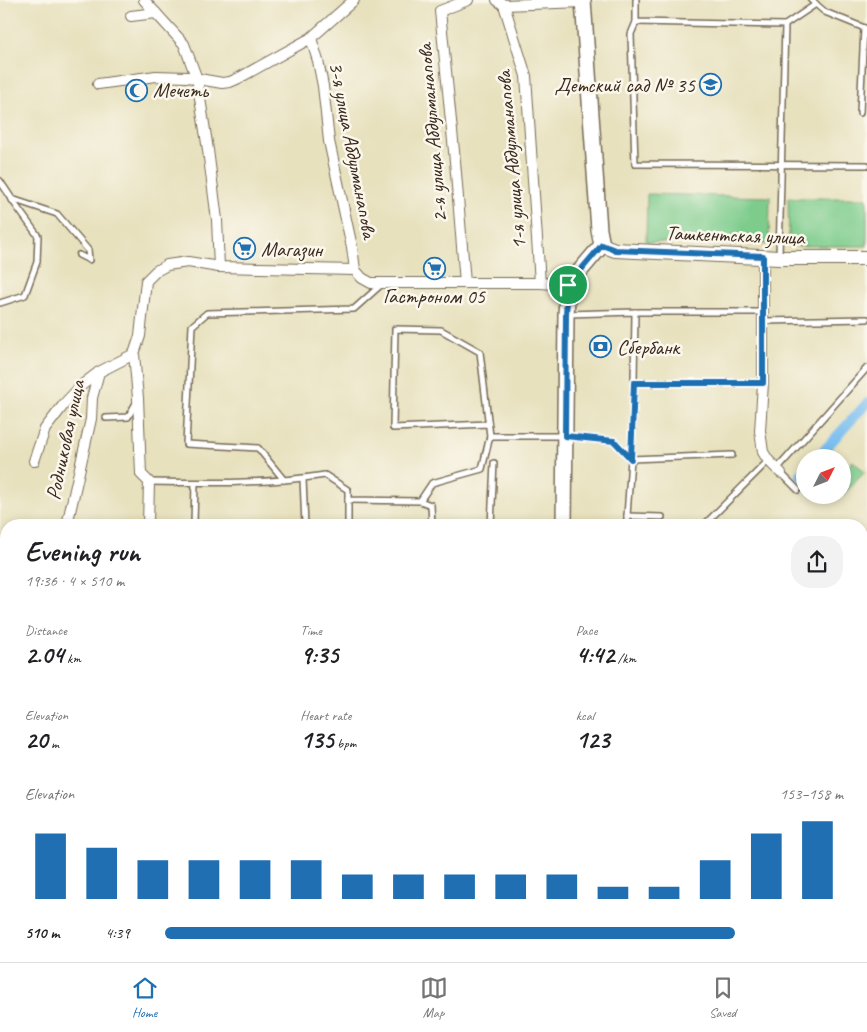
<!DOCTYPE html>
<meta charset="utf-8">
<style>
:root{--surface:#fff;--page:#f2f2f2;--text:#202124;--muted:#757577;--line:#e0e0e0;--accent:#1f6fb2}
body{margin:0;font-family:Caveat,sans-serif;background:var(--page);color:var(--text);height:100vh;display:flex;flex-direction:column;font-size:19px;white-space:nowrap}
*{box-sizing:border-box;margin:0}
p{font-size:16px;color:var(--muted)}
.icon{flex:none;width:28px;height:28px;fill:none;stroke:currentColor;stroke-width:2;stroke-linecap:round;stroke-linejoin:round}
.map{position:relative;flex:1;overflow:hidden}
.drawer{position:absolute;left:0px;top:519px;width:868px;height:444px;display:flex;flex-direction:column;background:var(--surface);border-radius:20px 20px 0 0;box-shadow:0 2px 8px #0003}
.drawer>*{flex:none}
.needle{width:32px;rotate:48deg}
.tools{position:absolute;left:796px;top:449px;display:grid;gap:10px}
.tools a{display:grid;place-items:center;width:55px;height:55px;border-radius:50%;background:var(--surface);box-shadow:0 2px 8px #0003;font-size:25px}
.pin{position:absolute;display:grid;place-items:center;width:42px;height:42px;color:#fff;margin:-21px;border:2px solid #fff;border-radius:50%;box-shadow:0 1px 5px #0007}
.round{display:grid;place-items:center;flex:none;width:52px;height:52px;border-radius:20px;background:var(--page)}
.summary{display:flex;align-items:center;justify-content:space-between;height:85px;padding:0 25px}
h1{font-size:28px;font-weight:700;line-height:38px}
.metrics{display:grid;grid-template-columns:repeat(3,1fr);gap:8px;height:85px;padding:5px 25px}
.metrics div{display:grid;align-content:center}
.metrics b{font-size:25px;font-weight:700}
.metrics small{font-size:14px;font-weight:400}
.metrics p{font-size:14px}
.chart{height:140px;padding:10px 25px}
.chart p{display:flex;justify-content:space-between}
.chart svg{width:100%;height:90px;margin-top:5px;stroke:var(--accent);stroke-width:6}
ul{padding:0 25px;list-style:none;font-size:16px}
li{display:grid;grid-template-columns:80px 60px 1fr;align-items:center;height:38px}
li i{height:12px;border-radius:6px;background:var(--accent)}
.menu{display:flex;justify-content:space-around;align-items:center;height:70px;border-top:1px solid var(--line);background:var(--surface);font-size:14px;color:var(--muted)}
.menu a{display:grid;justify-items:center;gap:2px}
.menu .active{color:var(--accent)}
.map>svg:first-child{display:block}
.green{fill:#7dcc8c;stroke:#5c7b55}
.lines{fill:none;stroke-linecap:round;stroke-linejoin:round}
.canal{stroke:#79bef0;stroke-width:10}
.service-casing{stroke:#776a56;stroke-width:8}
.minor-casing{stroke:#776a56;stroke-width:12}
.tertiary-casing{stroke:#776a56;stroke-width:16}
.secondary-casing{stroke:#776a56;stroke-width:18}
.service{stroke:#fff;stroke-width:5}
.minor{stroke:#fff;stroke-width:10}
.tertiary{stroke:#fff;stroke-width:14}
.secondary{stroke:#fff;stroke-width:15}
.route-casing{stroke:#fff;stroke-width:10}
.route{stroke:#1f6fb2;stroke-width:6}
.labels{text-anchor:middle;stroke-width:5;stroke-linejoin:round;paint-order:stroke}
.poi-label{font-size:21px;fill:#3b2a1e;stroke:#fbf7ec;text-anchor:start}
.street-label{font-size:21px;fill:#3b2a1e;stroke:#fbf7ec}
</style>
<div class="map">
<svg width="867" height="962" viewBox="0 0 867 962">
<rect width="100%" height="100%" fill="#fbf7ec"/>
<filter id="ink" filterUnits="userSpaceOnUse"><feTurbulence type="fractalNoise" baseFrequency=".02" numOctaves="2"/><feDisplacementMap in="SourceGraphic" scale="10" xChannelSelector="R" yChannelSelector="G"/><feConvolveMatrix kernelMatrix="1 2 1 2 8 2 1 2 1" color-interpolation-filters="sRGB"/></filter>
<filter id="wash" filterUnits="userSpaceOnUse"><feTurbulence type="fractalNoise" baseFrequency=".0096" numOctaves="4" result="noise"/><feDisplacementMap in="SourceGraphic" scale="20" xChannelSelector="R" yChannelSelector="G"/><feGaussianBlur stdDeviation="1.12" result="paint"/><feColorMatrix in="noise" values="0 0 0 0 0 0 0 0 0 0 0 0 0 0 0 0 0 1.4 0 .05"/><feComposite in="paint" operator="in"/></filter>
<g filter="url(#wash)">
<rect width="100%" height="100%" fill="#e7e1be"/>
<g class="green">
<polygon points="647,194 770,197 769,244 646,242"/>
<polygon points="788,198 867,198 867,246 789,246"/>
<polygon points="853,461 865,472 843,495 843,472"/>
</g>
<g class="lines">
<g class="canal">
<polyline points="817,458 867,403"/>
<polyline points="800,476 805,470"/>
</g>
</g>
</g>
<g filter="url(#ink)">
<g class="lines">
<defs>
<g id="service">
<polyline points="636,0 636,22 785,25 779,256"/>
<polyline points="811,0 825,12 867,29"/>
<polyline points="636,22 631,34 635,164 867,165"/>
<polyline points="785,25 816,4"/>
<polyline points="860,113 864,28"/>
<polyline points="0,181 12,199 57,214 88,250 89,260 79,255"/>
<polyline points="0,303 25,295 37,262 38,236 12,200"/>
<polyline points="635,312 763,312"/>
<polyline points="568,314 635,312 634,383 763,383"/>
<polyline points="764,321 867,319"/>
<polyline points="634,383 631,459 732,455"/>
<polyline points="106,418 128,417 136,403"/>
<polyline points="488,424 393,428 395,329 441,330 480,352 490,436"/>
<polyline points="777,469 867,368"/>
<polyline points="781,473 798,490"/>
<polyline points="303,479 305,525"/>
<polyline points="284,480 258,448 186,444 192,326 207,313 354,309 382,284"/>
<path d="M149,482C207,483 269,484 325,475L348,490V500L420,501L432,483L482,469L490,436H565L614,441L631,459L627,516"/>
<polyline points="420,501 431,505 432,525"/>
<polyline points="194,525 195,483"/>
<polyline points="348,525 348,500"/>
<polyline points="491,525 494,463"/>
<polyline points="627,525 627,516 662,517"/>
<polyline points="704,525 768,461"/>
<polyline points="861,738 867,739"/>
<polyline points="861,842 867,842"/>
<polyline points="187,956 187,962"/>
<polyline points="290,956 305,962"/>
<polyline points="365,962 369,956"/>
</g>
<g id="minor">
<polyline points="144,0 184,44 197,79 208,150 217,220 219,267"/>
<polyline points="497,0 504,5 583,2"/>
<polyline points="504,5 526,76 540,283"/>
<polyline points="131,16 156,13"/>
<polyline points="311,38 318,61 323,86 329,141 352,247 355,270"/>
<polyline points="98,84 156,76 188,77 222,83 230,82 239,78 311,38 354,0"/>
<polyline points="763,256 763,383 760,431 763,452 768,460 781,473"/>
<polyline points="465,283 455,161 440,11 468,0"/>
<polyline points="34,461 45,429 65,403 82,385 99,372"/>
<polyline points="67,525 91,419 92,398 99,372 134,354"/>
<polyline points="148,525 149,482 141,474 138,398 134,354 140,336 146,281 156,271 167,265 188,262 219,267 355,270 362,278 371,283 540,283 568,285"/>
<polyline points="0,771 6,780"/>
<polyline points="0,893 6,885"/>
<polyline points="565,959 835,962"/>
<polyline points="138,962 138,956"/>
</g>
<polyline id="tertiary" points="602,245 615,250 779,258 867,258"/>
<g id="secondary">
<polyline points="564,525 566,314 568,285 602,245 599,230 583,0"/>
<polyline points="565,956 565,962"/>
</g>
</defs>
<use href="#service" class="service-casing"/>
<use href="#minor" class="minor-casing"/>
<use href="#tertiary" class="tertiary-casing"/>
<use href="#secondary" class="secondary-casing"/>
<use href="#service" class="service"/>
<use href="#minor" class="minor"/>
<use href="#tertiary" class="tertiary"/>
<use href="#secondary" class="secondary"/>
</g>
</g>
<g class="lines" filter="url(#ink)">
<defs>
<polygon id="route" points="602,245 615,250 763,256 763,383 634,383 631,459 614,441 565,436 566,314 568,285"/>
</defs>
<use href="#route" class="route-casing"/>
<use href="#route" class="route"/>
</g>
<defs>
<symbol id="school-ring" viewBox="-11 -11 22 22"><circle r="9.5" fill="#fbf7ec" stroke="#1f6fb2" stroke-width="1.5"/><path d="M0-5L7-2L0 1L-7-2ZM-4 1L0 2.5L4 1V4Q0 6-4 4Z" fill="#1f6fb2"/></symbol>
<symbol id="mosque-ring" viewBox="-11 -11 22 22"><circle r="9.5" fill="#fbf7ec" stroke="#1f6fb2" stroke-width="1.5"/><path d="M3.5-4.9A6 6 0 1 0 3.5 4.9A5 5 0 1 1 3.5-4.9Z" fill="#1f6fb2"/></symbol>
<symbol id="supermarket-ring" viewBox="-11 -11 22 22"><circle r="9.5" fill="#fbf7ec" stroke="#1f6fb2" stroke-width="1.5"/><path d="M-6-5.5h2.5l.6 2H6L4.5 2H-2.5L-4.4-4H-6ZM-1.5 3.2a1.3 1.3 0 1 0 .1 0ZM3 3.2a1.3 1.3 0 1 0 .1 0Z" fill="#1f6fb2"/></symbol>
<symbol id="bank-ring" viewBox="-11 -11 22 22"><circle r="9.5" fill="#fbf7ec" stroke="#1f6fb2" stroke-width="1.5"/><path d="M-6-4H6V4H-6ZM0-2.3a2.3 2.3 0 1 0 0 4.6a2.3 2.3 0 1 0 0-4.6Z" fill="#1f6fb2"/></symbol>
</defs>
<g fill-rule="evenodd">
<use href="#school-ring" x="698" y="72" width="25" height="25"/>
<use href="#mosque-ring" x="124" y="78" width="25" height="25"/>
<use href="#supermarket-ring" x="232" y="236" width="25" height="25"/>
<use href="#supermarket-ring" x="422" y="256" width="25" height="25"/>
<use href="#bank-ring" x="588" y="334" width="25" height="25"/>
</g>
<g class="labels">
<g class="poi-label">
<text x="695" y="92" text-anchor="end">Детский сад № 35</text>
<text x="153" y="97">Мечеть</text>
<text x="261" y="256">Магазин</text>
<text x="434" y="303" text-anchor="middle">Гастроном 05</text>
<text x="617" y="354">Сбербанк</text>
</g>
<g class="street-label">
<text transform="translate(432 133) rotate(-95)" y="7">2-я улица Абдулманапова</text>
<text transform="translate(353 150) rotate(79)" y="7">3-я улица Абдулманапова</text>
<text transform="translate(511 160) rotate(-95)" y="7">1-я улица Абдулманапова</text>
<text transform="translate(735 235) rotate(2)" y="7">Ташкентская улица</text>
<text transform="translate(65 440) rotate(-78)" y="7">Родниковая улица</text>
</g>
</g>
</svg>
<div class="tools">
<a><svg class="needle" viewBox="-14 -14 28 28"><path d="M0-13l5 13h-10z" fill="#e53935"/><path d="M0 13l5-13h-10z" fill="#757577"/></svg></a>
</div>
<div class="pin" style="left:568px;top:285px;background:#1e9e55"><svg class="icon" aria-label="arrive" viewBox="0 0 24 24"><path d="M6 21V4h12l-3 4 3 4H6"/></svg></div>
<section class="drawer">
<div class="summary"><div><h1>Evening run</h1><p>19:36 · 4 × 510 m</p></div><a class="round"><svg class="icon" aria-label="share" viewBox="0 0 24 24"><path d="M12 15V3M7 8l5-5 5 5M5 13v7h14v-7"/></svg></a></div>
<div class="metrics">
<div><p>Distance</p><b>2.04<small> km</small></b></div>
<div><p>Time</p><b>9:35</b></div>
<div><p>Pace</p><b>4:42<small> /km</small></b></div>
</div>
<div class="metrics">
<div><p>Elevation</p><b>20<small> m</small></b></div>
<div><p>Heart rate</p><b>135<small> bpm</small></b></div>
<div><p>kcal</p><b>123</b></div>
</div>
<div class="chart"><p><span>Elevation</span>153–158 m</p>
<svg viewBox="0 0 160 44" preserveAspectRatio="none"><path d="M5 44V12M15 44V19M25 44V25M35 44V25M45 44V25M55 44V25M65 44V32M75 44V32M85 44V32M95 44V32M105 44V32M115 44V38M125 44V38M135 44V25M145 44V12M155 44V6"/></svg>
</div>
<ul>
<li><b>510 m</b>4:39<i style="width:84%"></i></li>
</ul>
</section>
</div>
<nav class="menu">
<a class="active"><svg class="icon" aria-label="home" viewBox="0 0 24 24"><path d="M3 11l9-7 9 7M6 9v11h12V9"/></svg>Home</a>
<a><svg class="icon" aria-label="map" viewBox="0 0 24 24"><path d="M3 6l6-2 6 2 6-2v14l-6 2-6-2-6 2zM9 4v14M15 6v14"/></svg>Map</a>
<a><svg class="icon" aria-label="saved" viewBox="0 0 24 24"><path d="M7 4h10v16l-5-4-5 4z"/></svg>Saved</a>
</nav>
